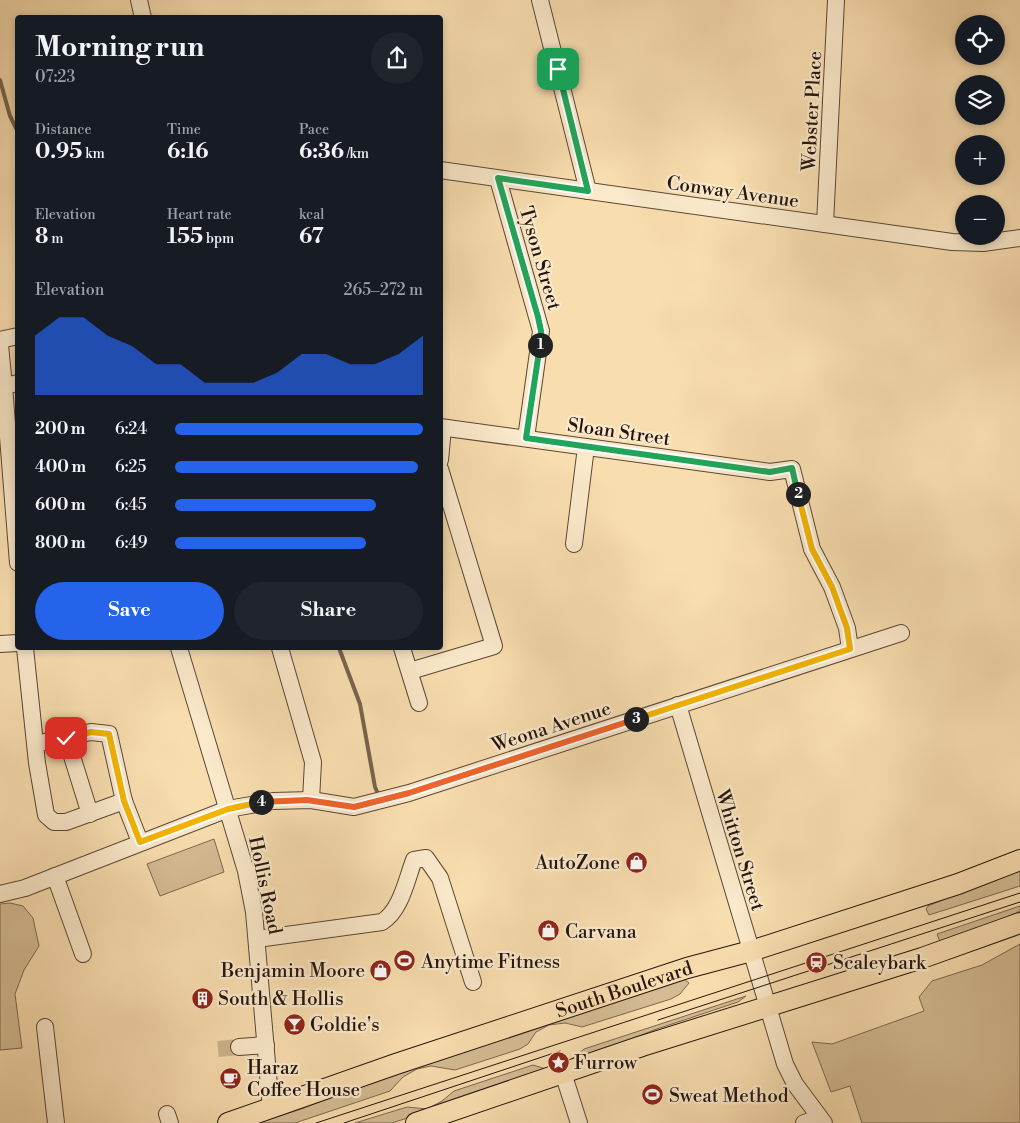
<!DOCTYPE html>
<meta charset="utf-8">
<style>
:root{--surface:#171b24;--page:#20242c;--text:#f1f3f6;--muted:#9ea1a6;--accent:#2563eb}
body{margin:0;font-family:"Libre Bodoni",serif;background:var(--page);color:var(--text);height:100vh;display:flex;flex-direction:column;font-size:19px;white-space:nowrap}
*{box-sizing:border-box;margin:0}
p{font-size:16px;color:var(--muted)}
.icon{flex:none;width:28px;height:28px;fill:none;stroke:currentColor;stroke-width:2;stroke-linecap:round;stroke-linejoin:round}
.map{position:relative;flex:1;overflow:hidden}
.side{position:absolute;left:15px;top:15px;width:428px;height:635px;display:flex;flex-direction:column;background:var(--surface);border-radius:5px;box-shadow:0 2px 8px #0003}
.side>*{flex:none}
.tools{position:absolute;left:955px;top:15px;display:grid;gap:10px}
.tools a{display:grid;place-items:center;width:50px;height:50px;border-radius:50%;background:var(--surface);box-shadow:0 2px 8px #0003;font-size:25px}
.pin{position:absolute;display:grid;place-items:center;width:42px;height:42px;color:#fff;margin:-21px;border-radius:10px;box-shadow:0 2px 8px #0006}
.km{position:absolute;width:25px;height:25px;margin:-12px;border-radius:50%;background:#222;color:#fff;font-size:14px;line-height:25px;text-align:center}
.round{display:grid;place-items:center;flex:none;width:52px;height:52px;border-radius:26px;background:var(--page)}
.summary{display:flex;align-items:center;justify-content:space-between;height:85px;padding:0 20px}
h1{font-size:28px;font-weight:700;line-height:38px}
.figures{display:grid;grid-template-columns:repeat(3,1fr);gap:8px;height:85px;padding:5px 20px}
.figures div{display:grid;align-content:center}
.figures b{font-size:21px;font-weight:700}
.figures small{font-size:14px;font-weight:400}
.figures p{font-size:14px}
.chart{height:140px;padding:10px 20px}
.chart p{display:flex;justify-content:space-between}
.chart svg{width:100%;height:90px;margin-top:5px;fill:var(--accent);opacity:.7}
.primary-button{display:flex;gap:10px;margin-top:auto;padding:10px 20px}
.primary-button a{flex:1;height:58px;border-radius:30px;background:var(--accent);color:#fff;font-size:20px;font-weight:700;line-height:58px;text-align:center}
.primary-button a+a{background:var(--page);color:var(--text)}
ul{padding:0 20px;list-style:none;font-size:16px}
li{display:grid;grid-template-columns:80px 60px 1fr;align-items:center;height:38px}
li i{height:12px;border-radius:6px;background:var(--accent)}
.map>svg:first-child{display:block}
.green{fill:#d4bb93;stroke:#7c6850}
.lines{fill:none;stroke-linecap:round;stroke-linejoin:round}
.stream{stroke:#78644d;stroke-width:4}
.minor-tunnel{stroke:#ceb58f;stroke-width:16;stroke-dasharray:16 8;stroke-linecap:butt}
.minor-casing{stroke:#5a4736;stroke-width:18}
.major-casing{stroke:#25150d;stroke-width:22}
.minor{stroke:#fae9cb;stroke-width:16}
.major{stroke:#f8ddaf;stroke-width:20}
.tram{stroke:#25150d;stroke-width:1}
.split-1-casing{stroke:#fff;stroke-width:10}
.split-2-casing{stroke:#fff;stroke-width:10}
.split-3-casing{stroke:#fff;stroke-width:10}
.split-4-casing{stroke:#fff;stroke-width:10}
.split-5-casing{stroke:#fff;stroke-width:10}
.split-1{stroke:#22a559;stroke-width:6}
.split-2{stroke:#22a559;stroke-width:6}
.split-3{stroke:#f5b400;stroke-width:6}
.split-4{stroke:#f0652b;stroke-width:6}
.split-5{stroke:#f5b400;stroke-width:6}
.labels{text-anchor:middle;stroke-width:4.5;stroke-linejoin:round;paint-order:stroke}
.street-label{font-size:19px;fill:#25150d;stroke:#fae9cb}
.poi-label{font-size:19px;fill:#25150d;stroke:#fae9cb;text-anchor:start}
</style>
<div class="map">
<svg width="1020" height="1123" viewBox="0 0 1020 1123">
<rect width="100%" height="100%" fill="#f8ddaf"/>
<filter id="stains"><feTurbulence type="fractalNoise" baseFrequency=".004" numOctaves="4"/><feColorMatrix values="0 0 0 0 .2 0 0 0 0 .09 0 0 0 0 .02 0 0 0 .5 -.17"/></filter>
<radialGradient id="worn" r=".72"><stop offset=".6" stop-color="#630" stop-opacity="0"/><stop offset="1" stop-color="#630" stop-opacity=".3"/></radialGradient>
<g class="green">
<polygon points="214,839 224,872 160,896 147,864"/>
<polygon points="1020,868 1020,886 929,915 926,909 928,906"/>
<polygon points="10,903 23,906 33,918 39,946 24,970 15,994 22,1048 0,1050 0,904"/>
<polygon points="1020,906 1020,911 985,927 940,942 937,934"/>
<polygon points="1020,944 1020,1123 862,1123 850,1086 831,1092 812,1042 832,1044 924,1011 919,997 932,981 982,965"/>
<polygon points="684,979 689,983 680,994 671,999 582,1027 565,1023 549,1025 536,1032 528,1044 520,1049 455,1070 431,1066 417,1069 403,1077 390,1091 295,1123 258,1123 304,1108 397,1071"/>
<polygon points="746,996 738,1002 654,1030 553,1071 392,1123 355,1123 407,1107 427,1109 442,1101 454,1091 533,1065 546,1069 568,1062 584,1049"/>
</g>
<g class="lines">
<g class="stream">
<polyline points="0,80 10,116 18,132"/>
<polyline points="339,648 360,704 375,787 379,796"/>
</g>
<polyline class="minor-tunnel" points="218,1049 239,1047"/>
<defs>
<g id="minor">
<polyline points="139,0 143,18"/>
<polyline points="540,0 588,191"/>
<polyline points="440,170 952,242 983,243 1020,238"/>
<polyline points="498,179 541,331 526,438"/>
<polyline points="825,224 836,0"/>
<polyline points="0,340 18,336"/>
<polyline points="0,345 4,386"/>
<polyline points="18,383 4,386 18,563"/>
<polyline points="440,427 770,472 792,469 812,549 832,587 847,628 850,649"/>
<polyline points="440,460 443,428"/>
<polyline points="574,544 586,447"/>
<polyline points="0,644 18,643"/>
<polyline points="25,648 37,763 46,815 54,822 66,822 124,801 109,734 91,732 35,744"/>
<polyline points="179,648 246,871 254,912 271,1109"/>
<polyline points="280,648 313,762 311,800"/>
<polyline points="402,648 419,703"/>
<polyline points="410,671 494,646 440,469"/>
<polyline points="678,705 785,1064 795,1084 824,1123"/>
<polyline points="66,737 90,814"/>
<polyline points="124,801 140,842"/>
<polyline points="55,876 83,954"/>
<polyline points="0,894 25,888 228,809 273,801 311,800 354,807 409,793 901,633"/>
<path d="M257,939L382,922C401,910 406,881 414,860L426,858L440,878L473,982"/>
<polyline points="45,1027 56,1123"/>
<polyline points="239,1047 266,1045"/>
<polyline points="563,1073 579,1123"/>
<polyline points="167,1114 170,1123"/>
<polyline points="804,1123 820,1118"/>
</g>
<g id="major">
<path id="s1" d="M228,1123L396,1064L687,968L751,951L958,884L1020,860"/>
<polyline points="416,1123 642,1046 922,958 1020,923"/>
</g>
</defs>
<use href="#minor" class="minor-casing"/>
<use href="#major" class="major-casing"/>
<use href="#minor" class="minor"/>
<use href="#major" class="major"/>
<g class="tram">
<polyline points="658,1020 1020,902"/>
<polyline points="316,1123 1020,893"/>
<polyline points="344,1123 560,1051"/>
</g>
</g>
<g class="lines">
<defs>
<polyline id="split-1" points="540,345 541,331 538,317 498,178 588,191 558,69"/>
<polyline id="split-2" points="540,345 526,438 770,472 792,468 798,494"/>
<polyline id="split-3" points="636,719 850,649 847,628 832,587 812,549 798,494"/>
<polyline id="split-4" points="261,802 307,800 354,807 409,793 636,719"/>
<polyline id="split-5" points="66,738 91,732 109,734 124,801 140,842 228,809 261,802"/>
</defs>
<use href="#split-1" class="split-1-casing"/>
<use href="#split-2" class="split-2-casing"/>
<use href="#split-3" class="split-3-casing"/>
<use href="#split-4" class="split-4-casing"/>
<use href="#split-5" class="split-5-casing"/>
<use href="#split-1" class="split-1"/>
<use href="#split-2" class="split-2"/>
<use href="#split-3" class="split-3"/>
<use href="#split-4" class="split-4"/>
<use href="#split-5" class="split-5"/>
</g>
<defs>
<symbol id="shop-disc" viewBox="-11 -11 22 22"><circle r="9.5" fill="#8f2418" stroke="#fae9cb"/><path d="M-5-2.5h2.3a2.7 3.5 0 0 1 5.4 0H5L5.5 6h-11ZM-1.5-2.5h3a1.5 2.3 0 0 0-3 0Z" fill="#fff"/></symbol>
<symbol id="stadium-disc" viewBox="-11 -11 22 22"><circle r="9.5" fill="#8f2418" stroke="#fae9cb"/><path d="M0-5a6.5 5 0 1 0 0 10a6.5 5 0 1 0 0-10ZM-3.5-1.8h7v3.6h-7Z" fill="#fff"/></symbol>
<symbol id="station-disc" viewBox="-11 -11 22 22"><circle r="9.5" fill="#8f2418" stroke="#fae9cb"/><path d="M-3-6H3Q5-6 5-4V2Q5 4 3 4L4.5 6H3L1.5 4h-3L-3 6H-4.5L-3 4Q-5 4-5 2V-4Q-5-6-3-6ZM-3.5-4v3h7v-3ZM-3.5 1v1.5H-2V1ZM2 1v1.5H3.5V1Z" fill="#fff"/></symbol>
<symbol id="building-disc" viewBox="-11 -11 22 22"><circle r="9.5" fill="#8f2418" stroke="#fae9cb"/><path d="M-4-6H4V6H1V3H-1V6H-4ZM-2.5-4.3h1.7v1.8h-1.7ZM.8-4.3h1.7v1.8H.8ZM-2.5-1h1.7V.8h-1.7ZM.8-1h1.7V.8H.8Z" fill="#fff"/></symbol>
<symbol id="bar-disc" viewBox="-11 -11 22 22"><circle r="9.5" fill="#8f2418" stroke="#fae9cb"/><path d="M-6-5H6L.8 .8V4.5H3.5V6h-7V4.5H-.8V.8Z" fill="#fff"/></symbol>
<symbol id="sight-disc" viewBox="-11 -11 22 22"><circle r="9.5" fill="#8f2418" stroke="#fae9cb"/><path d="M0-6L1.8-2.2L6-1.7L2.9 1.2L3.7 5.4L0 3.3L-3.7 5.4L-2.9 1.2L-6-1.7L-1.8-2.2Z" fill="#fff"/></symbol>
<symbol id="cafe-disc" viewBox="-11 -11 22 22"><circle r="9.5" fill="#8f2418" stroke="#fae9cb"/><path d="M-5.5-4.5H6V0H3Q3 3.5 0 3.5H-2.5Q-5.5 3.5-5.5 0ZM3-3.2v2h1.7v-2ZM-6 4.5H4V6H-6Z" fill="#fff"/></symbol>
</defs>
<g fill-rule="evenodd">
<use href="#shop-disc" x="624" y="850" width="25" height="25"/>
<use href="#shop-disc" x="536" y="918" width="25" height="25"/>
<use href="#stadium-disc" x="392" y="948" width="25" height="25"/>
<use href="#station-disc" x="804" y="950" width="25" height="25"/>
<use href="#shop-disc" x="368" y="958" width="25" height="25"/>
<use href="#building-disc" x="190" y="986" width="25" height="25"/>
<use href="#bar-disc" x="282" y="1012" width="25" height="25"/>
<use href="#sight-disc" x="546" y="1050" width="25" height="25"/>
<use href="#cafe-disc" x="218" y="1066" width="25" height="25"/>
<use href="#stadium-disc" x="640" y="1082" width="25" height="25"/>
</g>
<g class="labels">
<g class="street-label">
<text transform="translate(811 111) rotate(-87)" y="7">Webster Place</text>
<text transform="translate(733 191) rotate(8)" y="7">Conway Avenue</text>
<text transform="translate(541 258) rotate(74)" y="7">Tyson Street</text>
<text transform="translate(619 431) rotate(8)" y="7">Sloan Street</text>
<text transform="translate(551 726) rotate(-18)" y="7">Weona Avenue</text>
<text transform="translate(741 850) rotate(73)" y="7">Whitton Street</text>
<text transform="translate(266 885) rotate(78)" y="7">Hollis Road</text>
<text dy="7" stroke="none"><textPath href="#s1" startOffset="418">South Boulevard</textPath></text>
</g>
<g class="poi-label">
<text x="620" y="869" text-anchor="end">AutoZone</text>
<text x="565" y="938">Carvana</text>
<text x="421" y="968">Anytime Fitness</text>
<text x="833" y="969">Scaleybark</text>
<text x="365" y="977" text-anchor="end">Benjamin Moore</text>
<text x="218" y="1005">South &amp; Hollis</text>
<text x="310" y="1031">Goldie's</text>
<text x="574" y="1069">Furrow</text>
<text x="247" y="1074">Haraz<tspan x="247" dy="22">Coffee House</tspan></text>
<text x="669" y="1102">Sweat Method</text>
</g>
</g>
<rect width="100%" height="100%" filter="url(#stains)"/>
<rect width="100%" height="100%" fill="url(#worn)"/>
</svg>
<div class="tools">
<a><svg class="icon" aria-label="locate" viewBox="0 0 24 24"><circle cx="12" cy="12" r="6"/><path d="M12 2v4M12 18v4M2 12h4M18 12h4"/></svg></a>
<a><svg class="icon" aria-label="layers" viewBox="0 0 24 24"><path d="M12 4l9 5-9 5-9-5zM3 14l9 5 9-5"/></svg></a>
<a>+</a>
<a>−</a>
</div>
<div class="pin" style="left:558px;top:69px;background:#1e9e55"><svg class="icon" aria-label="arrive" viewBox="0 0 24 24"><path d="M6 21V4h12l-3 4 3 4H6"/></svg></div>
<div class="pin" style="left:66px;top:738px;background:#d93025"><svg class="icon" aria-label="check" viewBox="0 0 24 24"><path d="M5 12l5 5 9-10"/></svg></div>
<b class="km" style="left:540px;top:345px">1</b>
<b class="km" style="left:798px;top:494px">2</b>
<b class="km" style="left:636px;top:719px">3</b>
<b class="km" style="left:261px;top:802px">4</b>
<section class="side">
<div class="summary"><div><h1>Morning run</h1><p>07:23</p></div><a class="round"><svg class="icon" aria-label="share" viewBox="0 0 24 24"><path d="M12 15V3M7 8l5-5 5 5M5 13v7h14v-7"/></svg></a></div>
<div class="figures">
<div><p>Distance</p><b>0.95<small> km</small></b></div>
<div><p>Time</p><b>6:16</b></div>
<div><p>Pace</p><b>6:36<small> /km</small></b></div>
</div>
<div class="figures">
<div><p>Elevation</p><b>8<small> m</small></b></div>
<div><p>Heart rate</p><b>155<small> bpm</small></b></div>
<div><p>kcal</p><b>67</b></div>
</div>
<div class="chart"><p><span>Elevation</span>265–272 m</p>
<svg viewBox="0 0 160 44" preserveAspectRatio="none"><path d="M0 44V15L10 6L20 6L30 15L40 20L50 29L60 29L70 38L80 38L90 38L100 33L110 24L120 24L130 29L140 29L150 24L160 15V44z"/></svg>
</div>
<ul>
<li><b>200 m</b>6:24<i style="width:100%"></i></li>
<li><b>400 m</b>6:25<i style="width:98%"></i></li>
<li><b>600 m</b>6:45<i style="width:81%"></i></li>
<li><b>800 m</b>6:49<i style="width:77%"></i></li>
</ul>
<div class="primary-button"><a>Save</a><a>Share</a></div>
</section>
</div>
